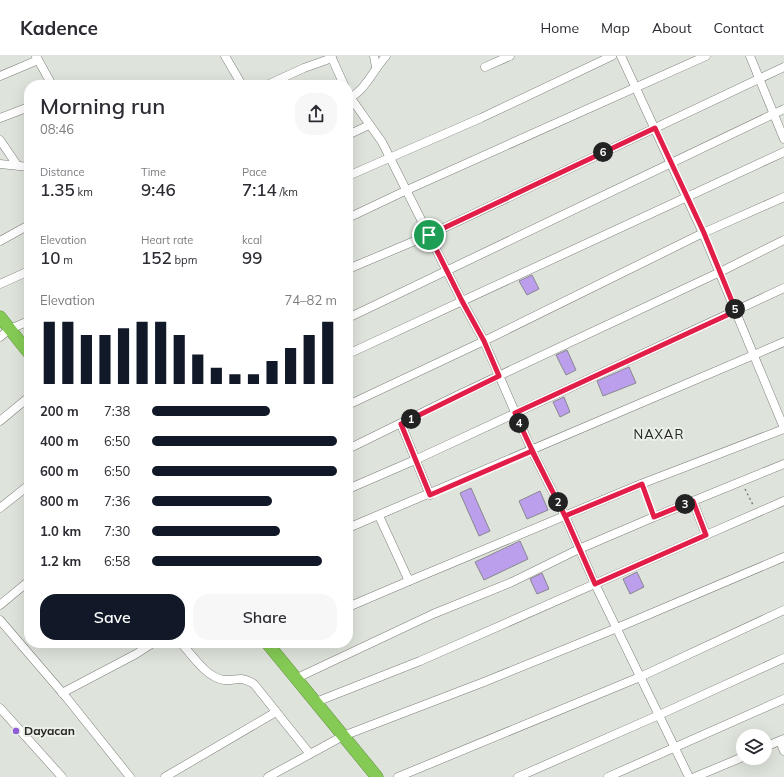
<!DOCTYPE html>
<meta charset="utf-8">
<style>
:root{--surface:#fff;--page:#f7f7f7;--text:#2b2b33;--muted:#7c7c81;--line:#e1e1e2;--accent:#111827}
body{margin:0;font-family:Mulish,sans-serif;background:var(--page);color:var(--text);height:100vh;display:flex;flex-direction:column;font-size:15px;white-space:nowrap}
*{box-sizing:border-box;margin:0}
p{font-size:13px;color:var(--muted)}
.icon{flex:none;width:22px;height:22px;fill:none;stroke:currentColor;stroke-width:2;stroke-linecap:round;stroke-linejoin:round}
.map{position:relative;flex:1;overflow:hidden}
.panel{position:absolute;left:24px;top:24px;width:329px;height:568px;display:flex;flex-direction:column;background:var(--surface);border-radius:16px;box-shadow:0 4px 16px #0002}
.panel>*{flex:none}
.buttons{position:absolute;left:736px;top:673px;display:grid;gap:8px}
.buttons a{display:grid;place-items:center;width:36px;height:36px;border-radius:50%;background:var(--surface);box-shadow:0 4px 16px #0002;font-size:20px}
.pin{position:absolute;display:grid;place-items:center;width:34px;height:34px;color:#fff;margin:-17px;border:2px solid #fff;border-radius:50%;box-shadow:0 1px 4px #0007}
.km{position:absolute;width:20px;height:20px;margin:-10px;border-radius:50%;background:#222;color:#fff;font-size:11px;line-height:20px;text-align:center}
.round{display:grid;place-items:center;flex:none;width:42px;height:42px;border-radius:16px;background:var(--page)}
.headline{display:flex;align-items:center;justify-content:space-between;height:68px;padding:0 16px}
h1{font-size:22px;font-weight:600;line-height:30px}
.metrics{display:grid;grid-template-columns:repeat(3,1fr);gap:6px;height:68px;padding:4px 16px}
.metrics div{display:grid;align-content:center}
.metrics b{font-size:17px;font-weight:600}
.metrics small{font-size:11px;font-weight:400}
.metrics p{font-size:11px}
.chart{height:112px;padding:8px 16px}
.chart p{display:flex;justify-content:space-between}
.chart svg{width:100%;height:72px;margin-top:4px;stroke:var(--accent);stroke-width:6}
.action{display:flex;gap:8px;margin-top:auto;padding:8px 16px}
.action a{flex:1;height:46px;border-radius:16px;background:var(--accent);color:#fff;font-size:16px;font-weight:600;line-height:46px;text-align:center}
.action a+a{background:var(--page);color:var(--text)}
ul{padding:0 16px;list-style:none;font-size:13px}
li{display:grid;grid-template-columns:64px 48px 1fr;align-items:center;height:30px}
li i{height:10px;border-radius:5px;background:var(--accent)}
header{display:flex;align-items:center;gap:24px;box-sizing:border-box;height:56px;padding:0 20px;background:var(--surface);border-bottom:1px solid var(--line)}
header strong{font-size:19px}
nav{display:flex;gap:22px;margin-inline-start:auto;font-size:14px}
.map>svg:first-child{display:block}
.building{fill:#bb9fed;stroke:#89878f}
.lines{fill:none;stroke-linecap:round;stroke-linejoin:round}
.minor-casing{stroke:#7d817a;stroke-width:9}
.highway-casing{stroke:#639144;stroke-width:13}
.path{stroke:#7a7e78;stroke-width:1.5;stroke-dasharray:2 3;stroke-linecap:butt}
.minor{stroke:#fff;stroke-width:8}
.highway{stroke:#85ca55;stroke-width:12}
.route-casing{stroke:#fff;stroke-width:8}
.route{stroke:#e11d48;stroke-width:5}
.poi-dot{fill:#8f5dd6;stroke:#ebf0e8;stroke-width:1.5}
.labels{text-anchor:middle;stroke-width:4;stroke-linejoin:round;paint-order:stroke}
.poi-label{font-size:12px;font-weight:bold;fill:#252724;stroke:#ebf0e8;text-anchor:start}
.neighbourhood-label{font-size:13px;letter-spacing:1px;fill:#252724;stroke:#ebf0e8}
</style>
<header>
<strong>Kadence</strong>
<nav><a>Home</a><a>Map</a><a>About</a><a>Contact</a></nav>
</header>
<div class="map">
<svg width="784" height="721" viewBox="0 0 784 721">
<rect width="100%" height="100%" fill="#dee3db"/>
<g class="building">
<polygon points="532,219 539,233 527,239 519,225"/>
<polygon points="567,294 576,314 566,319 556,299"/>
<polygon points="629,311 636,327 603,340 597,325"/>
<polygon points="564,341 570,356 560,361 553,346"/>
<polygon points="471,432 490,475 479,480 460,437"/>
<polygon points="540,435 548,454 527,463 519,445"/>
<polygon points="520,485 528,503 484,524 475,506"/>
<polygon points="637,516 644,531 630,538 623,523"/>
<polygon points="542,517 549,533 537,538 530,523"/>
</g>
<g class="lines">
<defs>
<g id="minor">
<polyline points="36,0 52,29"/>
<polyline points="225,0 242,29"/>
<polyline points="331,0 344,29"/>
<polyline points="374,0 376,11"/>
<polyline points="621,0 703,177 784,372"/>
<polyline points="750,0 784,83"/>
<polyline points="485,11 510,0"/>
<polyline points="0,20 38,4"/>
<polyline points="267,29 304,12 332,2"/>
<polyline points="348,38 382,86 462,245 484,285 532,395 565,460 595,528 689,721"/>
<path d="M348,43C366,34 373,14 386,0"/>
<polyline points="0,62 29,51"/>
<polyline points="348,79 369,69"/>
<polyline points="0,84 17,109"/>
<polyline points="0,108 29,111"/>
<polyline points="348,120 481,62 612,0"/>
<polyline points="348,162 407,134 706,0"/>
<polyline points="0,185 29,169"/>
<polyline points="348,213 429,179 784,11"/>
<polyline points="0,228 29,215"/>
<polyline points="348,262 784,53"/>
<polyline points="0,281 10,273 29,265"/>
<polyline points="348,298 784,96"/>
<polyline points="348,349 484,285 703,177 784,141"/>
<polyline points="0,365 29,341"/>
<polyline points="401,368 430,439"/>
<polyline points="348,393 458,339 720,216 784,184"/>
<polyline points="348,433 415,404 784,232"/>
<polyline points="693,445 706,479"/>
<polyline points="0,452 29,429"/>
<polyline points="379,460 409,525 641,428 784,373"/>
<polyline points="348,472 784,286"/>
<polyline points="0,549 29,525"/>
<polyline points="348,551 409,525"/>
<polyline points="0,564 66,641 130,721"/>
<path d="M181,587C192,599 207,622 224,624C237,625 240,619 254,628L310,698"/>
<polyline points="297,622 433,558 512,526 579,493 654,461 784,408"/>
<polyline points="62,637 136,598 153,587"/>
<polyline points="316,646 420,605 706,479 784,445"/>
<polyline points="0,652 62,721"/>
<polyline points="780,685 784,695"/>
<polyline points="765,691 784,683"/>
<polyline points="165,721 276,656"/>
<polyline points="268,721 343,680 484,626 617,572 784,501"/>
<polyline points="398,721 640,621 784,554"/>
<polyline points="518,721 659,659 784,602"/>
<polyline points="608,721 784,643"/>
<polyline points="695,721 743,701"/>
</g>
<g id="highway">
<polyline points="0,261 29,297"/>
<polyline points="267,587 377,721"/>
</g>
</defs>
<use href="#minor" class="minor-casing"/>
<use href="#highway" class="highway-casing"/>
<g class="path">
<polyline points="745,433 753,449"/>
<polyline points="644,436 651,453"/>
</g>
<use href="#minor" class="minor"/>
<use href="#highway" class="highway"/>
</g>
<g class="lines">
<defs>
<path id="route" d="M429,179L462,245L484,285L499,320L401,368L430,439L532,395L565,460L595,528L706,479L693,445L654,461L642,428L565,460C548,426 530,392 515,357L736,255L704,177L655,72L429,179"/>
</defs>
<use href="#route" class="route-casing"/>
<use href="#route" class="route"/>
</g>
<circle class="poi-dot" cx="16" cy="675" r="4"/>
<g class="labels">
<g class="poi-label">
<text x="24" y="679">Dayacan</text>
</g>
<g class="neighbourhood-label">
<text x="659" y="383">NAXAR</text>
</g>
</g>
</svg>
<div class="buttons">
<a><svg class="icon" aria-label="layers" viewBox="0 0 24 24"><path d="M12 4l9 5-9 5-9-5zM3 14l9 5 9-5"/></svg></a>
</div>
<div class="pin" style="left:429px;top:179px;background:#1e9e55"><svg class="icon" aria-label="arrive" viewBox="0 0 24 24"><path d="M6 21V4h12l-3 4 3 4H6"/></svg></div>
<b class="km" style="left:411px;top:363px">1</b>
<b class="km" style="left:558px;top:446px">2</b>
<b class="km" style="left:685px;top:448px">3</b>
<b class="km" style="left:519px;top:367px">4</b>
<b class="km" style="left:735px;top:253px">5</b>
<b class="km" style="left:603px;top:96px">6</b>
<section class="panel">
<div class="headline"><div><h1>Morning run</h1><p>08:46</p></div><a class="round"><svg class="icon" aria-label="share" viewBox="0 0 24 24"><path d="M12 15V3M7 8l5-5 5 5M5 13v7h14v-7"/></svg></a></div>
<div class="metrics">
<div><p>Distance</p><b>1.35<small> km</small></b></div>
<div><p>Time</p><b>9:46</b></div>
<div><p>Pace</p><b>7:14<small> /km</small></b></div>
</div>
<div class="metrics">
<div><p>Elevation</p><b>10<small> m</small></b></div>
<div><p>Heart rate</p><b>152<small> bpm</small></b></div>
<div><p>kcal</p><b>99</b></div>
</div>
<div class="chart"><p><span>Elevation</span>74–82 m</p>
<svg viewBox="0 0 160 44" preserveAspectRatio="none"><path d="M5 44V6M15 44V6M25 44V14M35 44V14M45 44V10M55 44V6M65 44V6M75 44V14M85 44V26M95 44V34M105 44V38M115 44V38M125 44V30M135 44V22M145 44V14M155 44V6"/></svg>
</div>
<ul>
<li><b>200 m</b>7:38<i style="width:64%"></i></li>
<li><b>400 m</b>6:50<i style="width:100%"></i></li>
<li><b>600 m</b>6:50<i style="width:100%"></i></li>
<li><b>800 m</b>7:36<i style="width:65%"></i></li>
<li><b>1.0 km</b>7:30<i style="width:69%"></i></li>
<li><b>1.2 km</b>6:58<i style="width:92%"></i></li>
</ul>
<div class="action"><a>Save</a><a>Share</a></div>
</section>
</div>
